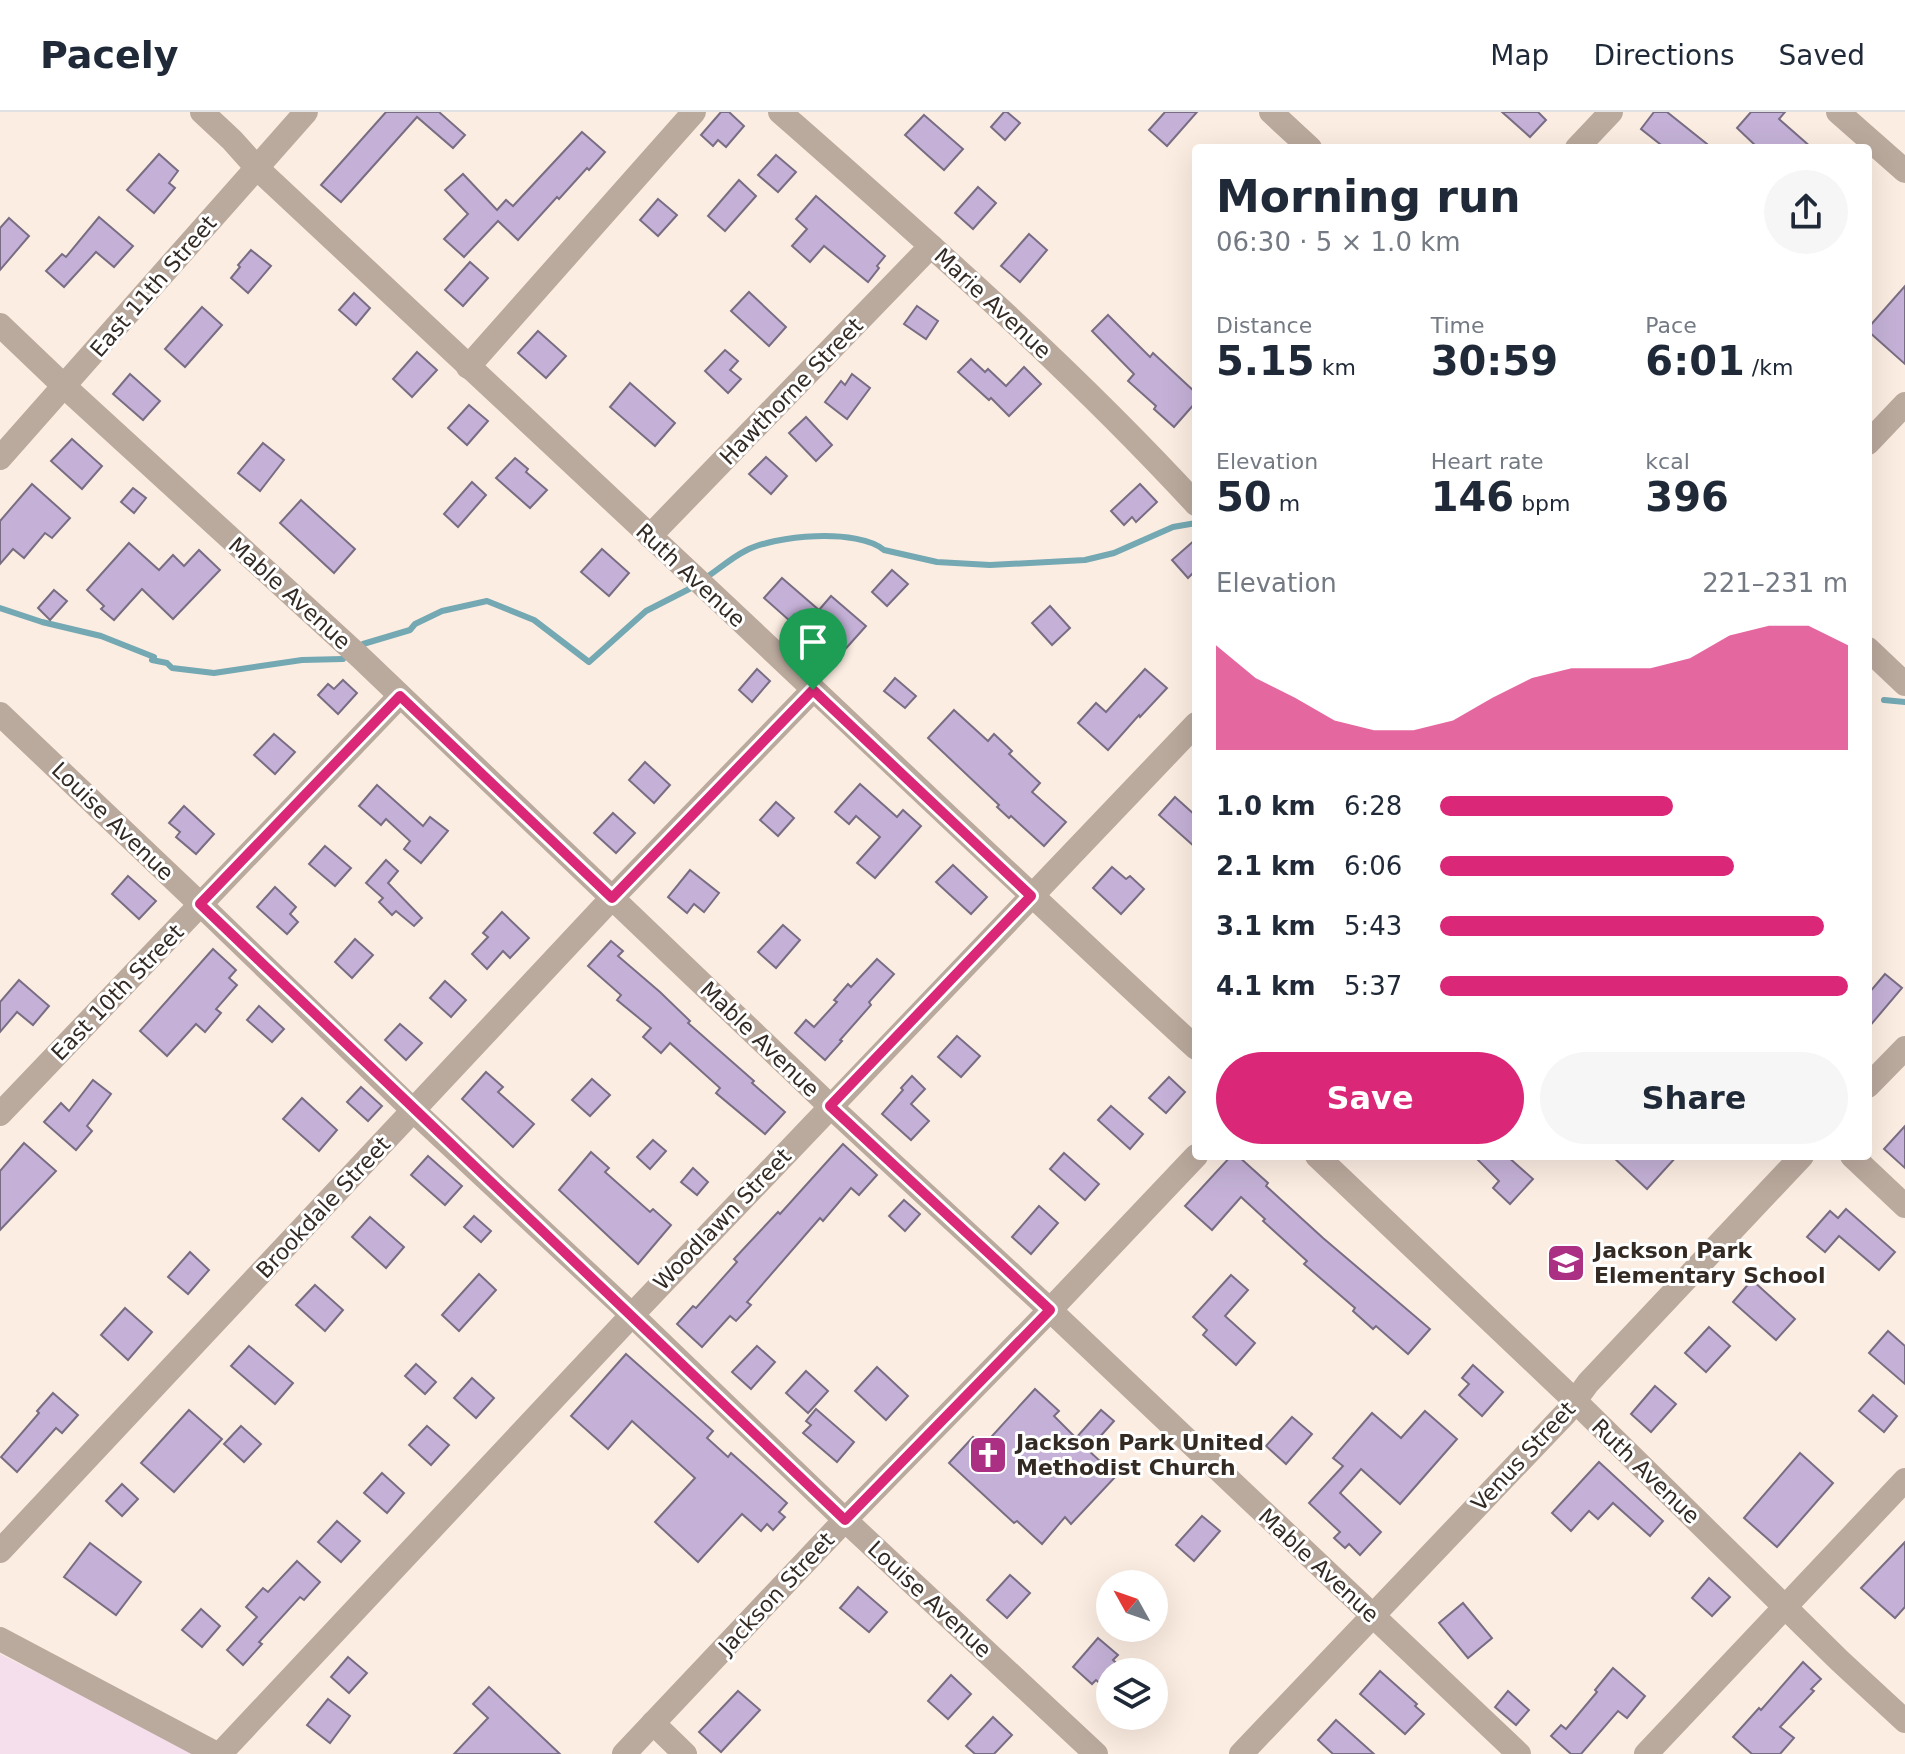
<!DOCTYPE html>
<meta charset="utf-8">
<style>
:root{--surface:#fff;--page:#f6f6f7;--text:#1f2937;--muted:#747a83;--line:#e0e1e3;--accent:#db2777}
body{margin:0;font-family:"DejaVu Sans",sans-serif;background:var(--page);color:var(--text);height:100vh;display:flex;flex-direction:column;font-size:30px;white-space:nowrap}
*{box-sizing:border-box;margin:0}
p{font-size:26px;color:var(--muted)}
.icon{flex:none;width:44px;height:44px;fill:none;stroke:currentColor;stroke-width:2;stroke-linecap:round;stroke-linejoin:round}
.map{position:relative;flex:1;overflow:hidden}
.side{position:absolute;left:1192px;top:32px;width:680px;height:1016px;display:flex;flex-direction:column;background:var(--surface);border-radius:8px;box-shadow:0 8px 32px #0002}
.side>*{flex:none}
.needle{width:52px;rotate:310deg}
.buttons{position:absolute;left:1096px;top:1458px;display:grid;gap:16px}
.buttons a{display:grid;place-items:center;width:72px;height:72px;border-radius:50%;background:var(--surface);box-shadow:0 8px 32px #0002;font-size:40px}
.pin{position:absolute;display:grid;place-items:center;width:68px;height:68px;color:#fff;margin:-82px -34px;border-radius:50% 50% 50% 0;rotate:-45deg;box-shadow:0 0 8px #0007}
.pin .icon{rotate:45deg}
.round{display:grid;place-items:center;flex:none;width:84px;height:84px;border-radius:42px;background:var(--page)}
.overview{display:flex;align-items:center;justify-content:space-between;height:136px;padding:0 24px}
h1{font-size:44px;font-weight:700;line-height:60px}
.metrics{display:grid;grid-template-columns:repeat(3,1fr);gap:12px;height:136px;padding:8px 24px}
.metrics div{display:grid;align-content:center}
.metrics b{font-size:40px;font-weight:700}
.metrics small{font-size:22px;font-weight:400}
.metrics p{font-size:22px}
.chart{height:224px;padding:16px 24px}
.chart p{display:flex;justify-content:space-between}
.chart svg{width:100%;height:144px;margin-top:8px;fill:var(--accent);opacity:.7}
.action{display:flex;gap:16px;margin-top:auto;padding:16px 24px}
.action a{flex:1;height:92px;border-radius:48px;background:var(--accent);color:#fff;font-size:32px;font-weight:700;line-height:92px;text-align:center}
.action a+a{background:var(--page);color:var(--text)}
ul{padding:0 24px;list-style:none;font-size:26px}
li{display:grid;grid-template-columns:128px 96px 1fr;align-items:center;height:60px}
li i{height:20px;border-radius:10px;background:var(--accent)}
header{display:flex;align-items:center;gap:48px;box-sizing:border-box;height:112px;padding:0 40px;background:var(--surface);border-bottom:2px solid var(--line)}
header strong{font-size:38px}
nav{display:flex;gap:44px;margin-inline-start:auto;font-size:28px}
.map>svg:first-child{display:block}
.commercial{fill:#f5dfec}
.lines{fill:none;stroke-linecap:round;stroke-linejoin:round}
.stream{stroke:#74a8b2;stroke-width:6}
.building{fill:#c5b1d7;stroke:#796d83;stroke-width:2}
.minor{stroke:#baa99d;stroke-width:24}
.route-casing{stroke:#fff;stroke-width:16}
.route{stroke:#db2777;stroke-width:10}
.labels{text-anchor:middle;stroke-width:6;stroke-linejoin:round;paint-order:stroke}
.street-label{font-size:22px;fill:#332a24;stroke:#fff}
.poi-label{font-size:22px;font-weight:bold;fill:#332a24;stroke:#fff;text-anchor:start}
</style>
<header>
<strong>Pacely</strong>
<nav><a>Map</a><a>Directions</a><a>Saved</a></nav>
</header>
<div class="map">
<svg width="1905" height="1642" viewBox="0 0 1905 1642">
<rect width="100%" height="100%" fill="#fcede2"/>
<polygon class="commercial" points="0,1542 201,1642 0,1642"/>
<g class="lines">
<g class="stream">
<path d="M704,467C718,458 731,446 745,439C774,423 858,416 884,438L937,450L990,453L1085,448L1114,441L1173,415L1196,411"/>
<polyline points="0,496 42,510 101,524 154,545 152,548 167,551 172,556 214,561 302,548 343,547"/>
<polyline points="363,532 410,518 415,512 442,499 487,489 534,508 589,550 646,499 695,474"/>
<polyline points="1884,588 1905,590"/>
</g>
</g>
<g class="building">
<polygon points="386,0 439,0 465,23 453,36 417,5 341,90 321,73"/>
<polygon points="721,0 729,0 744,14 726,35 718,28 713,34 701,23"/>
<polygon points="1004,0 1007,0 1020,11 1005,28 991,15"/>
<polygon points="1165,0 1197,0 1167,34 1149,18"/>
<polygon points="1502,0 1538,0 1546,8 1530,25"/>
<polygon points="1654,0 1667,0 1712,36 1665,36 1641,17"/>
<polygon points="1751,0 1785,0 1779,7 1812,36 1758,36 1737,16"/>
<polygon points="924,3 963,37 944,58 905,23"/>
<polygon points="582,20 605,40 589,58 587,56 559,87 557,85 518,128 498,109 464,145 444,127 468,102 445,78 463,62 497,98 506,88 513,94"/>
<polygon points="159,42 178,59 169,71 175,76 154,101 127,78"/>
<polygon points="776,43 796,60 778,80 758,63"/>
<polygon points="739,68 756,84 725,119 708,104"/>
<polygon points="978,75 996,91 973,117 955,101"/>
<polygon points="816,84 885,144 877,154 879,156 868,170 824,134 810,150 792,134 807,117 796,107"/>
<polygon points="658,87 677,103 658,124 640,108"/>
<polygon points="99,105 133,134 114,155 96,140 64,175 46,159 62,142 66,145"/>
<polygon points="9,106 29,124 0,158 0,116"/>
<polygon points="1029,122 1047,138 1020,170 1001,154"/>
<polygon points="251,138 271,154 248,181 231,166 240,155 238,153"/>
<polygon points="470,150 488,166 463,194 445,178"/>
<polygon points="1905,174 1905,252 1868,219 1868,216"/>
<polygon points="749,180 786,215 769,234 731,199"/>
<polygon points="354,181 370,196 356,213 339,198"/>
<polygon points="917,194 938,209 926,227 904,212"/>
<polygon points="202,195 222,213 185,255 165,237"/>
<polygon points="1108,203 1150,245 1153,241 1196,281 1196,290 1174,315 1154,297 1156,294 1128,269 1134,262 1092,219"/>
<polygon points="538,219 566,244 546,266 518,241"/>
<polygon points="725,238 738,249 730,258 741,267 728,281 705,259"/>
<polygon points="417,240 437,258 412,285 393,267"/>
<polygon points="971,247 985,260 988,257 1006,274 1024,255 1041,272 1009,304 991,286 989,288 958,260"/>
<polygon points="130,262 160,289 143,308 113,282"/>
<polygon points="852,262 870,276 847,307 825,290 841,269 845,273"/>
<polygon points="630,271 675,311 655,334 610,295"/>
<polygon points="469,293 488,309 467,333 448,316"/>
<polygon points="806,305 832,333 816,349 789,321"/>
<polygon points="72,327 102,354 82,377 51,349"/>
<polygon points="263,331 284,348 260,379 238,361"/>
<polygon points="766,345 787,364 771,382 749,362"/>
<polygon points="515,346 528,357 526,360 547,378 530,396 496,366"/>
<polygon points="472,370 486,383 458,415 444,402"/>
<polygon points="32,372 70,406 52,426 45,421 24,446 13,437 0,452 0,409"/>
<polygon points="1140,372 1157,390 1136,410 1132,405 1124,413 1111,399"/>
<polygon points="133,376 146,386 134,401 121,390"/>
<polygon points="301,388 355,437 334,461 280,411"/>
<polygon points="1196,427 1196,458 1188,466 1172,448"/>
<polygon points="129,431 159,458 173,443 184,454 199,438 220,458 173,507 142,477 114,508 101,497 104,494 87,478"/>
<polygon points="602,437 629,461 609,484 581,460"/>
<polygon points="892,458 908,472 887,494 872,480"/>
<polygon points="782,466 819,498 831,484 866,514 840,543 794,503 790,509 764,486"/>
<polygon points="54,478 67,489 50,508 38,496"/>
<polygon points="1050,494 1070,516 1052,533 1032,511"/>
<polygon points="757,557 770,569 752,590 739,578"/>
<polygon points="1145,557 1167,576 1140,605 1139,603 1108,638 1078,611 1096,591 1106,600"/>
<polygon points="895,566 916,584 905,596 884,579"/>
<polygon points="343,568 357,581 338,602 318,583 328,572 334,577"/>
<polygon points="954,598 988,629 994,622 1012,639 1009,642 1040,671 1032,680 1066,710 1044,734 1011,704 1009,706 997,695 999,693 928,626"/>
<polygon points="274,622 295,640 275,662 254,643"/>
<polygon points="645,650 670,673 654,691 629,668"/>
<polygon points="860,672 897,705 903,698 921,714 875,766 857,751 880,725 856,704 849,712 835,700"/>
<polygon points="377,673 423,714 430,705 448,719 421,751 404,737 410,729 386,707 381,713 359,694"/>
<polygon points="1175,685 1196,704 1196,736 1159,703"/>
<polygon points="776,690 794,706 778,724 760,708"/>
<polygon points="184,694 214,722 196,742 176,725 180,720 169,711"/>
<polygon points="613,701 635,721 616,741 594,721"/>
<polygon points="325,734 351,756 335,774 309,752"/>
<polygon points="386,748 398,759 388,771 422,806 414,814 396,799 392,803 379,790 383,786 366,771"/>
<polygon points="953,753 987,785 971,802 936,770"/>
<polygon points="1112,755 1126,767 1130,764 1144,777 1121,802 1093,776"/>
<polygon points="690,758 719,781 704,800 694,792 687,801 668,785"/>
<polygon points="128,764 156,789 139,807 112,782"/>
<polygon points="275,775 296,795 290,802 298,810 287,822 257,795"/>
<polygon points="502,800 529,826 510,846 503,839 487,857 472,842 488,825 483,821"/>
<polygon points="783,813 800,828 776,856 758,840"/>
<polygon points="355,827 373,843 352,866 335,850"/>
<polygon points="611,829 623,839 618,844 660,880 690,909 688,911 754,969 752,971 785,1000 765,1022 716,981 720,976 670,931 661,941 643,925 651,916 617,888 621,883 588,854"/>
<polygon points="213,837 236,858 229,866 237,873 216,897 221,901 205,920 196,912 167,944 140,919"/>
<polygon points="877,847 894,862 869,890 871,893 840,928 842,929 825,948 795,921 806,908 814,915 837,890 834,888 848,872 851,875"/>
<polygon points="1885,862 1902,876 1868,916 1868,882"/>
<polygon points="19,868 49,894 33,913 17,900 0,920 0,890"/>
<polygon points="445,869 466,888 451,905 430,886"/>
<polygon points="259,894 284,917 272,930 247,908"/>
<polygon points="400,912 422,931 406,948 385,928"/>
<polygon points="957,924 980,944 961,965 938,945"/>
<polygon points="486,960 503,975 498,980 534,1012 513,1035 462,987"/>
<polygon points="912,964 925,977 911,992 929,1009 911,1028 882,1002 903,978 901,976"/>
<polygon points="1169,965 1185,980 1166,1001 1149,986"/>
<polygon points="592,967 610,983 590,1004 572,988"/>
<polygon points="93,968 111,982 87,1014 92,1019 76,1038 44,1010 61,991 69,999"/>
<polygon points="361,975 382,994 368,1009 347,990"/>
<polygon points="302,986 337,1018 319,1039 283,1007"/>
<polygon points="1111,994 1143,1022 1130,1037 1098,1008"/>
<polygon points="1905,1014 1905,1056 1884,1037"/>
<polygon points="653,1028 666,1039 650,1057 637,1045"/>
<polygon points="24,1031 56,1059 0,1118 0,1059"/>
<polygon points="843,1032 877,1063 859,1083 851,1076 823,1109 820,1106 747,1190 751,1193 736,1209 730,1204 702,1235 677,1212 693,1194 696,1196 737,1150 734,1147 748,1132 778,1100 780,1102"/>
<polygon points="591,1040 609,1056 605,1060 650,1100 653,1097 671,1113 638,1152 559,1078"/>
<polygon points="1064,1041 1099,1072 1085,1088 1050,1057"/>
<polygon points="428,1044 462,1074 445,1093 411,1063"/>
<polygon points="1231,1044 1238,1044 1268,1071 1266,1074 1323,1126 1430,1217 1408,1242 1376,1214 1373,1217 1353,1199 1355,1196 1304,1152 1307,1149 1263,1109 1265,1107 1241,1085 1212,1118 1185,1094"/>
<polygon points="1474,1044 1507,1044 1533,1067 1510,1092 1493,1076 1499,1069"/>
<polygon points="1612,1044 1677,1044 1647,1077"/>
<polygon points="693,1056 708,1070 697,1083 681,1070"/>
<polygon points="904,1088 920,1102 905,1119 889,1104"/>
<polygon points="1039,1094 1058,1111 1031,1142 1012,1125"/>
<polygon points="1846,1097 1895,1140 1879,1158 1839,1124 1825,1140 1807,1125 1830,1099 1838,1106"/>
<polygon points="474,1104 491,1119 481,1130 464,1115"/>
<polygon points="370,1105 404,1135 386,1156 352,1125"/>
<polygon points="190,1140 209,1158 188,1182 168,1165"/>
<polygon points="479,1162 496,1178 459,1219 442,1203"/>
<polygon points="1231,1163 1248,1178 1225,1204 1255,1231 1236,1253 1203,1223 1207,1218 1193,1205"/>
<polygon points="1752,1168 1795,1207 1776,1228 1733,1190"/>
<polygon points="315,1173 343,1198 325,1219 296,1193"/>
<polygon points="125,1196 152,1220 128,1248 101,1223"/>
<polygon points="1709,1215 1730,1234 1706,1260 1685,1241"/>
<polygon points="1888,1219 1905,1234 1905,1272 1869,1241"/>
<polygon points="249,1234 293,1271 275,1292 231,1254"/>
<polygon points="757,1234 775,1250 751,1277 732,1260"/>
<polygon points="626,1242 713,1319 707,1326 728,1345 731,1341 787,1391 779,1400 785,1405 773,1418 767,1412 761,1419 742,1402 698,1450 655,1410 695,1366 632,1309 608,1337 571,1304"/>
<polygon points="416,1252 436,1270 425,1282 405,1264"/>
<polygon points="1473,1253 1503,1280 1482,1304 1459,1283 1469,1272 1462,1266"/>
<polygon points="877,1255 908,1284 886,1308 855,1279"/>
<polygon points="806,1259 828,1279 808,1301 786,1281"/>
<polygon points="472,1266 494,1286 476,1306 454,1286"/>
<polygon points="1655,1274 1676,1292 1651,1320 1631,1302"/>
<polygon points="1035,1277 1059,1299 1054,1304 1076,1326 1101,1298 1114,1309 1088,1338 1116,1364 1071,1412 1065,1405 1042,1432 1017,1409 1014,1411 949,1351 973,1325 983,1334"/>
<polygon points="53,1281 78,1303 62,1321 56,1316 17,1360 1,1345 39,1301 37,1299"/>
<polygon points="1873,1283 1897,1304 1884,1320 1859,1299"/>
<polygon points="816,1297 854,1330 837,1350 803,1321 811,1313 806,1309"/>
<polygon points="189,1298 222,1327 174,1380 141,1351"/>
<polygon points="1425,1299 1457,1327 1400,1392 1361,1357 1340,1381 1381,1420 1360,1443 1349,1432 1345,1436 1334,1426 1340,1420 1309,1391 1343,1354 1333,1346 1372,1301 1401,1326"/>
<polygon points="1292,1305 1312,1322 1286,1352 1266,1334"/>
<polygon points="241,1314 261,1332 244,1350 224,1332"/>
<polygon points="427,1314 449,1333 431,1353 409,1333"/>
<polygon points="1800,1341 1833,1371 1777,1435 1744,1406"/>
<polygon points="1599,1350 1663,1409 1650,1424 1613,1391 1598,1407 1589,1399 1571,1419 1552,1401"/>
<polygon points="382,1361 404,1381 387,1401 364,1381"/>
<polygon points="122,1372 138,1387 122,1404 106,1389"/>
<polygon points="1202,1404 1220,1419 1194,1449 1176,1433"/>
<polygon points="337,1409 360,1429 341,1450 318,1430"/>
<polygon points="1905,1430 1905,1495 1895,1506 1861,1476"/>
<polygon points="90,1431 141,1470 116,1503 64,1465"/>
<polygon points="297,1449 320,1470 304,1488 300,1485 259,1530 262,1532 243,1553 227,1538 257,1505 246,1495 263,1476 268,1480"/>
<polygon points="1010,1463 1030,1481 1007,1506 987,1488"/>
<polygon points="1709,1466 1730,1485 1712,1504 1692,1486"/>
<polygon points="858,1475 887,1500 869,1520 840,1496"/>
<polygon points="1463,1491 1492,1526 1468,1546 1439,1511"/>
<polygon points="201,1497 220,1514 202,1535 182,1518"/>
<polygon points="1098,1526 1118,1543 1113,1548 1126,1560 1110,1560 1110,1580 1096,1568 1092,1572 1073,1555"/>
<polygon points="348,1545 367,1561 349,1581 331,1565"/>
<polygon points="1803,1550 1821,1567 1811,1577 1814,1579 1780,1615 1794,1626 1780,1642 1752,1642 1733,1625 1759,1596 1761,1598"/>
<polygon points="1613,1556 1645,1584 1627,1606 1618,1599 1581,1642 1571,1642 1551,1624 1561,1613 1566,1617 1597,1580 1595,1578"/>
<polygon points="1380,1559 1417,1592 1415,1594 1424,1602 1405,1622 1360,1582"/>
<polygon points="951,1563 971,1582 948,1607 928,1589"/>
<polygon points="489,1575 560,1642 454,1642 488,1606 473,1592"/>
<polygon points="738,1579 760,1598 721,1640 699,1620"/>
<polygon points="1508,1579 1529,1598 1516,1613 1495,1595"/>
<polygon points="328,1587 350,1604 330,1631 307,1613"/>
<polygon points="993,1605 1012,1623 994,1642 975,1642 966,1634"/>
<polygon points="1336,1608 1374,1642 1333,1642 1318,1628"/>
</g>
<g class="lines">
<g class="minor">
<path d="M202,0L232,28L257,56C401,192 547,326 691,462C860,620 1026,780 1196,936"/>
<path d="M780,0C923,126 1067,252 1196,392"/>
<polyline points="1271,0 1310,36"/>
<polyline points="1838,0 1905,59"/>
<polyline points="1577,36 1611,0"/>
<polyline points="0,213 65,275 360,545 830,994 1050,1198 1519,1642"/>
<polyline points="468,255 694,0"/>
<polyline points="1868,331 1905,292"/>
<polyline points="0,346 306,0"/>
<polyline points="650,424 931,134"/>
<polyline points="1868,537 1905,572"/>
<polyline points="0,602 200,792 414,999 632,1203 845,1408 1096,1642"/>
<polyline points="1868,974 1905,936"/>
<polyline points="0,1002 400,584"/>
<polyline points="1317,1044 1575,1289 1840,1549 1905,1609"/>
<polyline points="1852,1044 1905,1094"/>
<polyline points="0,1439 612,786 813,578"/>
<polyline points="0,1527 217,1642"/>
<polyline points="653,1611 685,1642"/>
<polyline points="220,1642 632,1203 1196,612"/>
<polyline points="624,1642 845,1408 1050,1198 1196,1044"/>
<polyline points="1241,1642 1566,1301 1588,1271 1802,1044"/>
<polyline points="1646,1642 1905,1368"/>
</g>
</g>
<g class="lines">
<defs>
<path id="route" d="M813,578L1031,784L830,994L1050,1198L845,1408C631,1202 414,999 200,792L400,584L612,786Z"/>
</defs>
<use href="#route" class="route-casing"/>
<use href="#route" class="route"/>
</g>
<defs>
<symbol id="school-square" viewBox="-11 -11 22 22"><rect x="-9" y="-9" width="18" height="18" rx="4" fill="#ab3084" stroke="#fff"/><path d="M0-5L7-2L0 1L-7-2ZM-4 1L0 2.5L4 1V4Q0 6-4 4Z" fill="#fff"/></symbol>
<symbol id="church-square" viewBox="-11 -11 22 22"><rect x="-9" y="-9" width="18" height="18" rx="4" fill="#ab3084" stroke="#fff"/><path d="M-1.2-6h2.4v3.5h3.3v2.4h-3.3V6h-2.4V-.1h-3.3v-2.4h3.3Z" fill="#fff"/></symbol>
</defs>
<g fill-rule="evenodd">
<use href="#school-square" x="1544" y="1129" width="44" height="44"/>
<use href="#church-square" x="966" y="1321" width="44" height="44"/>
</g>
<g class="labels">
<g class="street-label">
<text transform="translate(153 174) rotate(-49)" y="8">East 11th Street</text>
<text transform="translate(993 191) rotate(43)" y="8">Marie Avenue</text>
<text transform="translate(791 279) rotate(-46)" y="8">Hawthorne Street</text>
<text transform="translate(691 463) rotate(43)" y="8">Ruth Avenue</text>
<text transform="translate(290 481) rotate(42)" y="8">Mable Avenue</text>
<text transform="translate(113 709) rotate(44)" y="8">Louise Avenue</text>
<text transform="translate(117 880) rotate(-46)" y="8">East 10th Street</text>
<text transform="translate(760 927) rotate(44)" y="8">Mable Avenue</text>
<text transform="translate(323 1095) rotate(-47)" y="8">Brookdale Street</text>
<text transform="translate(722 1107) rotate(-46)" y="8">Woodlawn Street</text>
<text transform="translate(1523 1344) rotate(-47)" y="8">Venus Street</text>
<text transform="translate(1646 1359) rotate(44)" y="8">Ruth Avenue</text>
<text transform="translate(1319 1453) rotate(43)" y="8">Mable Avenue</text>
<text transform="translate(776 1481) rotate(-47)" y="8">Jackson Street</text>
<text transform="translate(930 1487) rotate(43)" y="8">Louise Avenue</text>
</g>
<g class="poi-label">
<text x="1594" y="1146">Jackson Park<tspan x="1594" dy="25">Elementary School</tspan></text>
<text x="1016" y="1338">Jackson Park United<tspan x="1016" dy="25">Methodist Church</tspan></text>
</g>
</g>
</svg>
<div class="buttons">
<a><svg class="needle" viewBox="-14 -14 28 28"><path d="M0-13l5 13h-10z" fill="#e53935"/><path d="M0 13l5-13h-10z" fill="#747a83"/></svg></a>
<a><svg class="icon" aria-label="layers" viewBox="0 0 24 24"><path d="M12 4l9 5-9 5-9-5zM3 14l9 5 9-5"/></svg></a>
</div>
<div class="pin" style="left:813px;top:578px;background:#1e9e55"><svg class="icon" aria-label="arrive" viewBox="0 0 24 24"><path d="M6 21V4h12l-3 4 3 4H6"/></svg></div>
<section class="side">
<div class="overview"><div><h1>Morning run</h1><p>06:30 · 5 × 1.0 km</p></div><a class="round"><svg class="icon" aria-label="share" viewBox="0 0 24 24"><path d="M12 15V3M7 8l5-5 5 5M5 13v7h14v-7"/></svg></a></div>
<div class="metrics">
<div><p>Distance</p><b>5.15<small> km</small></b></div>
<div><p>Time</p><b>30:59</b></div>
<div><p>Pace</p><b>6:01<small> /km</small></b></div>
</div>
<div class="metrics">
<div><p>Elevation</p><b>50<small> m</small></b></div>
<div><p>Heart rate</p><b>146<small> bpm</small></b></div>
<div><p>kcal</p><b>396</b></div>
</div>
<div class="chart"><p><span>Elevation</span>221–231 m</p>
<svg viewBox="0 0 160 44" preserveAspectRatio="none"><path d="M0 44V12L10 22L20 28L30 35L40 38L50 38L60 35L70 28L80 22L90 19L100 19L110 19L120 16L130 9L140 6L150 6L160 12V44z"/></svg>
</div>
<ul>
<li><b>1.0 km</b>6:28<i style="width:57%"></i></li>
<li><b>2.1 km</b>6:06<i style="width:72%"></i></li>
<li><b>3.1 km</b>5:43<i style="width:94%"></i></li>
<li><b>4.1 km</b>5:37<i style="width:100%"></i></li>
</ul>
<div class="action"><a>Save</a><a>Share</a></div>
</section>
</div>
